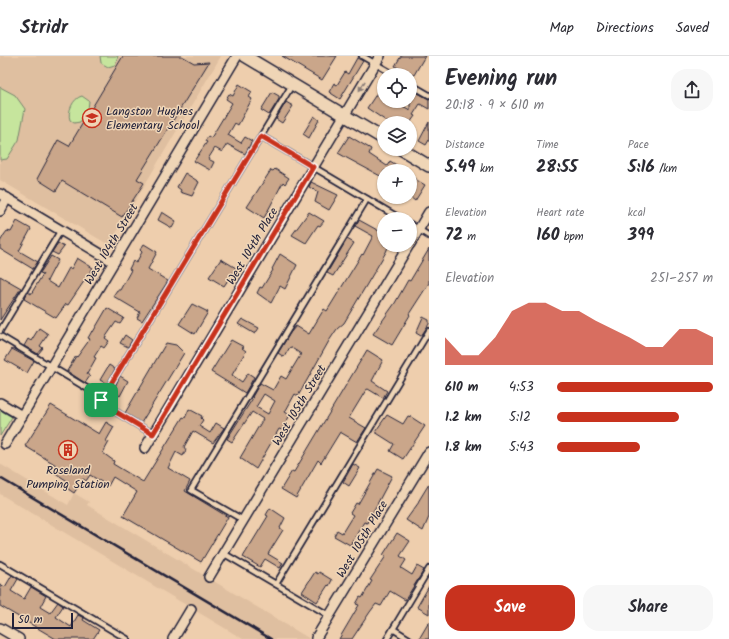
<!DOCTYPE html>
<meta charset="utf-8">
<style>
:root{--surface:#fff;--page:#f7f7f7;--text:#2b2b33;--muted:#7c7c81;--line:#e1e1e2;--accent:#c8321e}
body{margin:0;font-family:Kalam,sans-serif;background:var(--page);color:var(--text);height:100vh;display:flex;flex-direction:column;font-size:15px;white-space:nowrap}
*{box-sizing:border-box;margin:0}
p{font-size:13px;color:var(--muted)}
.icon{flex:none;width:22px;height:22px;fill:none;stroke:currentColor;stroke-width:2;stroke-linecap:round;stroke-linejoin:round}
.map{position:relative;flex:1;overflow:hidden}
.drawer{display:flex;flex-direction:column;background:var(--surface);width:300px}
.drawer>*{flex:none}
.controls{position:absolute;left:377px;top:12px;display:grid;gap:8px}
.controls a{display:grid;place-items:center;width:40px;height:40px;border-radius:50%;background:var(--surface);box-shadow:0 1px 3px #0004;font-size:20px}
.scale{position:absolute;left:12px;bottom:10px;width:61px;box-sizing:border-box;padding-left:4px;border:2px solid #22223b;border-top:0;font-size:11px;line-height:14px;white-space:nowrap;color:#22223b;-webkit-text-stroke:3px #efd5b6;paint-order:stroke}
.pin{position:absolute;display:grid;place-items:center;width:34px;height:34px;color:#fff;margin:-17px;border-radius:8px;box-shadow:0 2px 6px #0006}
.round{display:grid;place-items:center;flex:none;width:42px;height:42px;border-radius:16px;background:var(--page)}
.overview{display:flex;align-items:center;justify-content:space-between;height:68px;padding:0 16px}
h1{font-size:22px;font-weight:700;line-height:30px}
.figures{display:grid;grid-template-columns:repeat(3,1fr);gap:6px;height:68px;padding:4px 16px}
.figures div{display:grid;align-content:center}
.figures b{font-size:17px;font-weight:700}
.figures small{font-size:11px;font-weight:400}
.figures p{font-size:11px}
.chart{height:112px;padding:8px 16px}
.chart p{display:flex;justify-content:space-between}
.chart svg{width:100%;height:72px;margin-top:4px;fill:var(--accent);opacity:.7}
.button{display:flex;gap:8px;margin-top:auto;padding:8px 16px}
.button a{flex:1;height:46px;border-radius:16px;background:var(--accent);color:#fff;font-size:16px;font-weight:700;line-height:46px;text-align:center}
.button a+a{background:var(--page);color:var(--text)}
ul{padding:0 16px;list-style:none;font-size:13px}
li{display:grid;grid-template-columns:64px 48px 1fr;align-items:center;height:30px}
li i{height:10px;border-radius:5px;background:var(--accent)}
header{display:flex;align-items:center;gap:24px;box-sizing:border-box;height:56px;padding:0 20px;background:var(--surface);border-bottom:1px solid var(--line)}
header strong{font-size:19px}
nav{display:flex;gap:22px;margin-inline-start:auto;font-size:14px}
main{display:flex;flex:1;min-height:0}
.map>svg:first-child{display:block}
.built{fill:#dfbfa0}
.green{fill:#c6e59d;stroke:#74846c}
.building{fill:#caa68a;stroke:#22223b;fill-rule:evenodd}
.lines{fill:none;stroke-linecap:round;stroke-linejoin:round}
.service-casing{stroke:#22223b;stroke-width:8}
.minor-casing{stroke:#22223b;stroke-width:12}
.tertiary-casing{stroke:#22223b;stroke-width:14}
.service{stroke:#efd5b6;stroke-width:4.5}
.minor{stroke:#efd5b6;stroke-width:9}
.tertiary{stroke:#efd5b6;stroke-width:11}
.rail{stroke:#22223b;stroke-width:2.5}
.oneway{fill:#887c78}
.route-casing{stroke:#fff;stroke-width:8}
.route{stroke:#c8321e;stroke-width:5}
.labels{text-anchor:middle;stroke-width:3;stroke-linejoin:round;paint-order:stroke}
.poi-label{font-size:12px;fill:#22223b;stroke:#efd5b6;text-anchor:start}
.street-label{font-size:12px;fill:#22223b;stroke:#efd5b6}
</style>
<header>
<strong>Stridr</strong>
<nav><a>Map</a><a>Directions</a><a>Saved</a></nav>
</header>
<main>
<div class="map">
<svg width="429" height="583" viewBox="0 0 429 583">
<rect width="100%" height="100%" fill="#eecead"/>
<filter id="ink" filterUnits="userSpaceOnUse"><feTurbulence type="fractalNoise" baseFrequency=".025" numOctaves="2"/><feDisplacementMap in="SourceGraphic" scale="8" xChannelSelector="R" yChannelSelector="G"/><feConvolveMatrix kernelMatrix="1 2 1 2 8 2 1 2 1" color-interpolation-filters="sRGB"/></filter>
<g filter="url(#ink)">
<g class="built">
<polygon points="0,0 221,0 109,189 0,124"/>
<polygon points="0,408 68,449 74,437 89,446 87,449 310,583 243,583 0,438"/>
</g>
<g class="green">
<polygon points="100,0 118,0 115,9 108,11 101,7"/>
<polygon points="0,31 15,39 25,53 19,84 7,103 0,104"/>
<path d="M82,40L89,45L88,53L80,66L74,67L70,64C67,56 73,42 82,40Z"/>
<polygon points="0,354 12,361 0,380"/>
</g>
<g class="building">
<polygon points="123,0 182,0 194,7 209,6 137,123 144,127 122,161 62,125 56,135 37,123 58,84 69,90"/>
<polygon points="282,0 337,0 322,24"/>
<polygon points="401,0 425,0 414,19 410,19 395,10"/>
<polygon points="357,2 363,5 340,43 329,36 334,27 337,29 345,16 348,18"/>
<polygon points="239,28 252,36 249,41 252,43 238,69 235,67 228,79 241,87 245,81 252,85 245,98 227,88 222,96 215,92 208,103 214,106 210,114 194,105 207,86 205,85 208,80 211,82 232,47 226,43 229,38 233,40"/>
<polygon points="384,30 384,45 394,45 410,54 410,33 429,43 429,53 420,48 413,59 415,60 410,67 389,67 367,52 377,37 379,38"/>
<polygon points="272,36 279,40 279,43 269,59 261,54"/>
<polygon points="286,46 293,50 282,67 276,63"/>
<polygon points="314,60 319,64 309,82 303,78"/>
<polygon points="429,66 429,84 426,89 419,85"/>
<polygon points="349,80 371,93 369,98 387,110 390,105 406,115 384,115 384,122 345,101 338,97"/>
<polygon points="275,113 289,122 285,128 283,126 264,162 247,151 271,114 273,115"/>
<polygon points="185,117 199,126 192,140 180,136 181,134 177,131"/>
<polygon points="410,120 425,129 415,145 410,141"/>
<polygon points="311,126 338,139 329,154 315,146 318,136 309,131"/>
<polygon points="162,156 176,165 172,172 158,164"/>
<polygon points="309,156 324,165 320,170 318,169 306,187 292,179"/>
<path d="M359,164L379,175L384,166V189H389L386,196L344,267L337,273L329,285L302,333L298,340L295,338L285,356L290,359L282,374L279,373L256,413L240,402L263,363L252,356L232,386L227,383L253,342L252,341L260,327L273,334L281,320L286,323L301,298L290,291L284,301L278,297L290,277L296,270L309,278L324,253L327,255L362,198L363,199L373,180L355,170ZM264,338L275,345L268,358L256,351Z"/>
<polygon points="17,165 31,173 19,195 38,206 33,213 0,193 0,186 4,179 7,175 11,176"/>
<polygon points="347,183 354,187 333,220 327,217"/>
<polygon points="58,187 64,191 58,199 52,196"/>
<polygon points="144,188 157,196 148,213 168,225 142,265 137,262 140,256 113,240 117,234 120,234 131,214 129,213 133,205 136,207 142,196 140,194"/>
<polygon points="429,193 429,227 409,258 410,259 392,289 373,278 395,247 408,224 410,225"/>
<polygon points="280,198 297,209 285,233 280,230 271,247 257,237 260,231 262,232 273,214 272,213"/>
<polygon points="51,200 58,204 47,225 58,232 69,212 71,213 77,202 93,212 68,249 66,248 56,262 24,243 28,236 31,238 43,218 40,217"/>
<polygon points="221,203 236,212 224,230 209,221"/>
<polygon points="0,220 21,232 0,264"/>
<polygon points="192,248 208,256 195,278 179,268"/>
<polygon points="107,252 124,262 120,268 116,266 105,282 109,285 104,292 101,290 94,301 96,302 87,318 90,320 85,327 67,315 76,300 77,301 85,290 90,283 88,282 92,275 93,276"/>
<polygon points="423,261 429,264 429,268 421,280 416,277"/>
<polygon points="242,263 259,272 255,278 238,268"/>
<polygon points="39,272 48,278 40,290 43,292 38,298 24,290 28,283 31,285"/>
<polygon points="125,279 132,284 128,291 120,287"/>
<polygon points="231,284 244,291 242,292 246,295 232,319 242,326 248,317 254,321 245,337 211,316"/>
<polygon points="166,287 176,289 184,297 141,367 125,357"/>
<polygon points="12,293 34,305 27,317 5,304"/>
<polygon points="367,294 383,304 372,325 387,335 383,342 368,333 366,334 349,362 366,372 362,378 357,386 340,376 321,407 318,404 296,442 281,433 292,415 294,416"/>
<polygon points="109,309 115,313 107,328 100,324"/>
<polygon points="120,320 128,325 120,340 113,335"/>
<polygon points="51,349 99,378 106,366 114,371 106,385 109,386 103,397 114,405 113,408 143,426 183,361 185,362 189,353 202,360 201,362 203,364 199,370 210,377 216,367 224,372 213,387 193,375 184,391 186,394 183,400 176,396 168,412 190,425 185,435 228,461 201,506 123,460 137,436 113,421 108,430 90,419 86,425 83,423 74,437 68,433 67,430 69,426 52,415 56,409 25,390"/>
<polygon points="387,359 403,368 408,360 411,361 425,370 403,403 390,395 394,388 375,376"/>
<polygon points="353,408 360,412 349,430 343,426"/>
<polygon points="378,413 392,420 367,467 364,466 350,489 334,480 337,474 342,477 353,459 350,457 356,447 358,448"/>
<polygon points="429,428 429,461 423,475 406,464 419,446 418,446"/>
<polygon points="270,452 285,462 280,472 283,474 268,498 283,507 280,512 265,503 260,511 243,501 268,460 266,459"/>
<polygon points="397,477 410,485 400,500 406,504 401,512 412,519 417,510 424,514 405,544 390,535 381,550 376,548 370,556 352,583 339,583 359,549 356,548 360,541 362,542 372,525 370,524 386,500 383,499"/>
<polygon points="315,516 318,518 319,516 332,524 329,530 328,529 317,546 302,536"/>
<polygon points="12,519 18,523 11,535 24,543 31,531 46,540 40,551 50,557 58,546 63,550 56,561 71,571 78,559 84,562 83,564 99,574 93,583 56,583 0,550 0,528 5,531"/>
<polygon points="429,530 429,558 417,551"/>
<polygon points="429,566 429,583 419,583"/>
</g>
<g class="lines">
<defs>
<g id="service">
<polyline points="362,0 395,19"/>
<polyline points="410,28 429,39"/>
<polyline points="261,80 401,163"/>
<polyline points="410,168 429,180"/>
<polyline points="0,275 61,174"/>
<polyline points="0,280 95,337 106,350 153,378"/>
<polyline points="101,344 292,29"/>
<polyline points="243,464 191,434 367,143"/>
<polyline points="223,497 330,560"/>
<polyline points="0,508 127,583"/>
<polyline points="276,528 429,275"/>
<polyline points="393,573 409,583"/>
<polyline points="387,583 429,513"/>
</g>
<g id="minor">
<polyline points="0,138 114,206"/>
<polyline points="0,155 7,142"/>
<polyline points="410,188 429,156"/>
<polyline points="0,347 22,360"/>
<polyline points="5,388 237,0"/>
<polyline points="145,392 380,0"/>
<polyline points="209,521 409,189"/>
<polyline points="0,572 19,583"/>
<polyline points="316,582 429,396"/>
<polyline points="173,583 191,553"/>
</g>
<g id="tertiary">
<polyline points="245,0 384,83"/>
<polyline points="401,93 429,110"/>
</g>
</defs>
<use href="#service" class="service-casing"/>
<use href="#minor" class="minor-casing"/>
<use href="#tertiary" class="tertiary-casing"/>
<use href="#service" class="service"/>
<use href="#minor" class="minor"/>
<use href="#tertiary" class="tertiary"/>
<polyline class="rail" points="0,422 271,583"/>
</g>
<defs><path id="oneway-solid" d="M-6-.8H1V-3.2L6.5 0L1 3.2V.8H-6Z"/></defs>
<use class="oneway" href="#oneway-solid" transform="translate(362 30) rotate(121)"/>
</g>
<g class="lines" filter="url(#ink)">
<defs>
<polygon id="route" points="261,80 313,111 153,378 106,350 101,344"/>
</defs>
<use href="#route" class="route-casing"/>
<use href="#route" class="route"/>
</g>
<defs>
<symbol id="school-ring" viewBox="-11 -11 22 22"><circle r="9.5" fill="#efd5b6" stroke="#c8321e" stroke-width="1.5"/><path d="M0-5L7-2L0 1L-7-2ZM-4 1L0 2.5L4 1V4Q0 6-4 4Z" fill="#c8321e"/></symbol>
<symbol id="building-ring" viewBox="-11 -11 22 22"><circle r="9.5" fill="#efd5b6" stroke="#c8321e" stroke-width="1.5"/><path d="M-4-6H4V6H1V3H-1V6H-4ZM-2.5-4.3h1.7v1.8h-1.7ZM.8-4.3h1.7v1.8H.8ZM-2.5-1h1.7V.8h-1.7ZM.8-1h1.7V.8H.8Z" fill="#c8321e"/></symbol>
</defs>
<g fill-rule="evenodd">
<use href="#school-ring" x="81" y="51" width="22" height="22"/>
<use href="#building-ring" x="57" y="383" width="22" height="22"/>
</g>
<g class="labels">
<g class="poi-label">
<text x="106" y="59">Langston Hughes<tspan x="106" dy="14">Elementary School</tspan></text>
<text x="68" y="418" text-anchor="middle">Roseland<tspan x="68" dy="14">Pumping Station</tspan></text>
</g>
<g class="street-label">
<text transform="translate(111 188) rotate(-59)" y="4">West 104th Street</text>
<text transform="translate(252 190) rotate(-59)" y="4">West 104th Place</text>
<text transform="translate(299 349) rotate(-59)" y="4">West 105th Street</text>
<text transform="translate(362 483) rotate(-59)" y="4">West 105th Place</text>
</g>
</g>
</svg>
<div class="controls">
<a><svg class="icon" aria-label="locate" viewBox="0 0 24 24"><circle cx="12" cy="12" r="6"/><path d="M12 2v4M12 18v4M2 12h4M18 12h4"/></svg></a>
<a><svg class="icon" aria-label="layers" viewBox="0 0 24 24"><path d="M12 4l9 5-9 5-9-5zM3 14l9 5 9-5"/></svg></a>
<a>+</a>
<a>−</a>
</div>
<div class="scale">50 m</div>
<div class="pin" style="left:101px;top:344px;background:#1e9e55"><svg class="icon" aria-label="arrive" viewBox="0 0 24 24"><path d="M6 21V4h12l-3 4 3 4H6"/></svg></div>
</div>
<section class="drawer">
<div class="overview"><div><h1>Evening run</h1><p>20:18 · 9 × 610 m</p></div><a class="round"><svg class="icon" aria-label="share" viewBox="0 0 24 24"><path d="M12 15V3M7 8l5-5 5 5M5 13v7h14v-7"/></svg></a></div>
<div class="figures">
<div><p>Distance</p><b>5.49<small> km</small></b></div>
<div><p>Time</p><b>28:55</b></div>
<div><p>Pace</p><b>5:16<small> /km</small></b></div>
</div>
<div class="figures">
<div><p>Elevation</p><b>72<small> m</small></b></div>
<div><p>Heart rate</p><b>160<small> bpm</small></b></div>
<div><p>kcal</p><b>399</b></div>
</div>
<div class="chart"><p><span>Elevation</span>251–257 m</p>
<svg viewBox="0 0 160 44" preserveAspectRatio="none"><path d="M0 44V27L10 38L20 38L30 27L40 11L50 6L60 6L70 11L80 11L90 17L100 22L110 27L120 33L130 33L140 22L150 22L160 27V44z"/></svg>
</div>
<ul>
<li><b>610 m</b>4:53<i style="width:100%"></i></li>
<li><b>1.2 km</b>5:12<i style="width:78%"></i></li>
<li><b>1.8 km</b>5:43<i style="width:53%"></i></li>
</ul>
<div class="button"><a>Save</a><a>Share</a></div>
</section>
</main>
